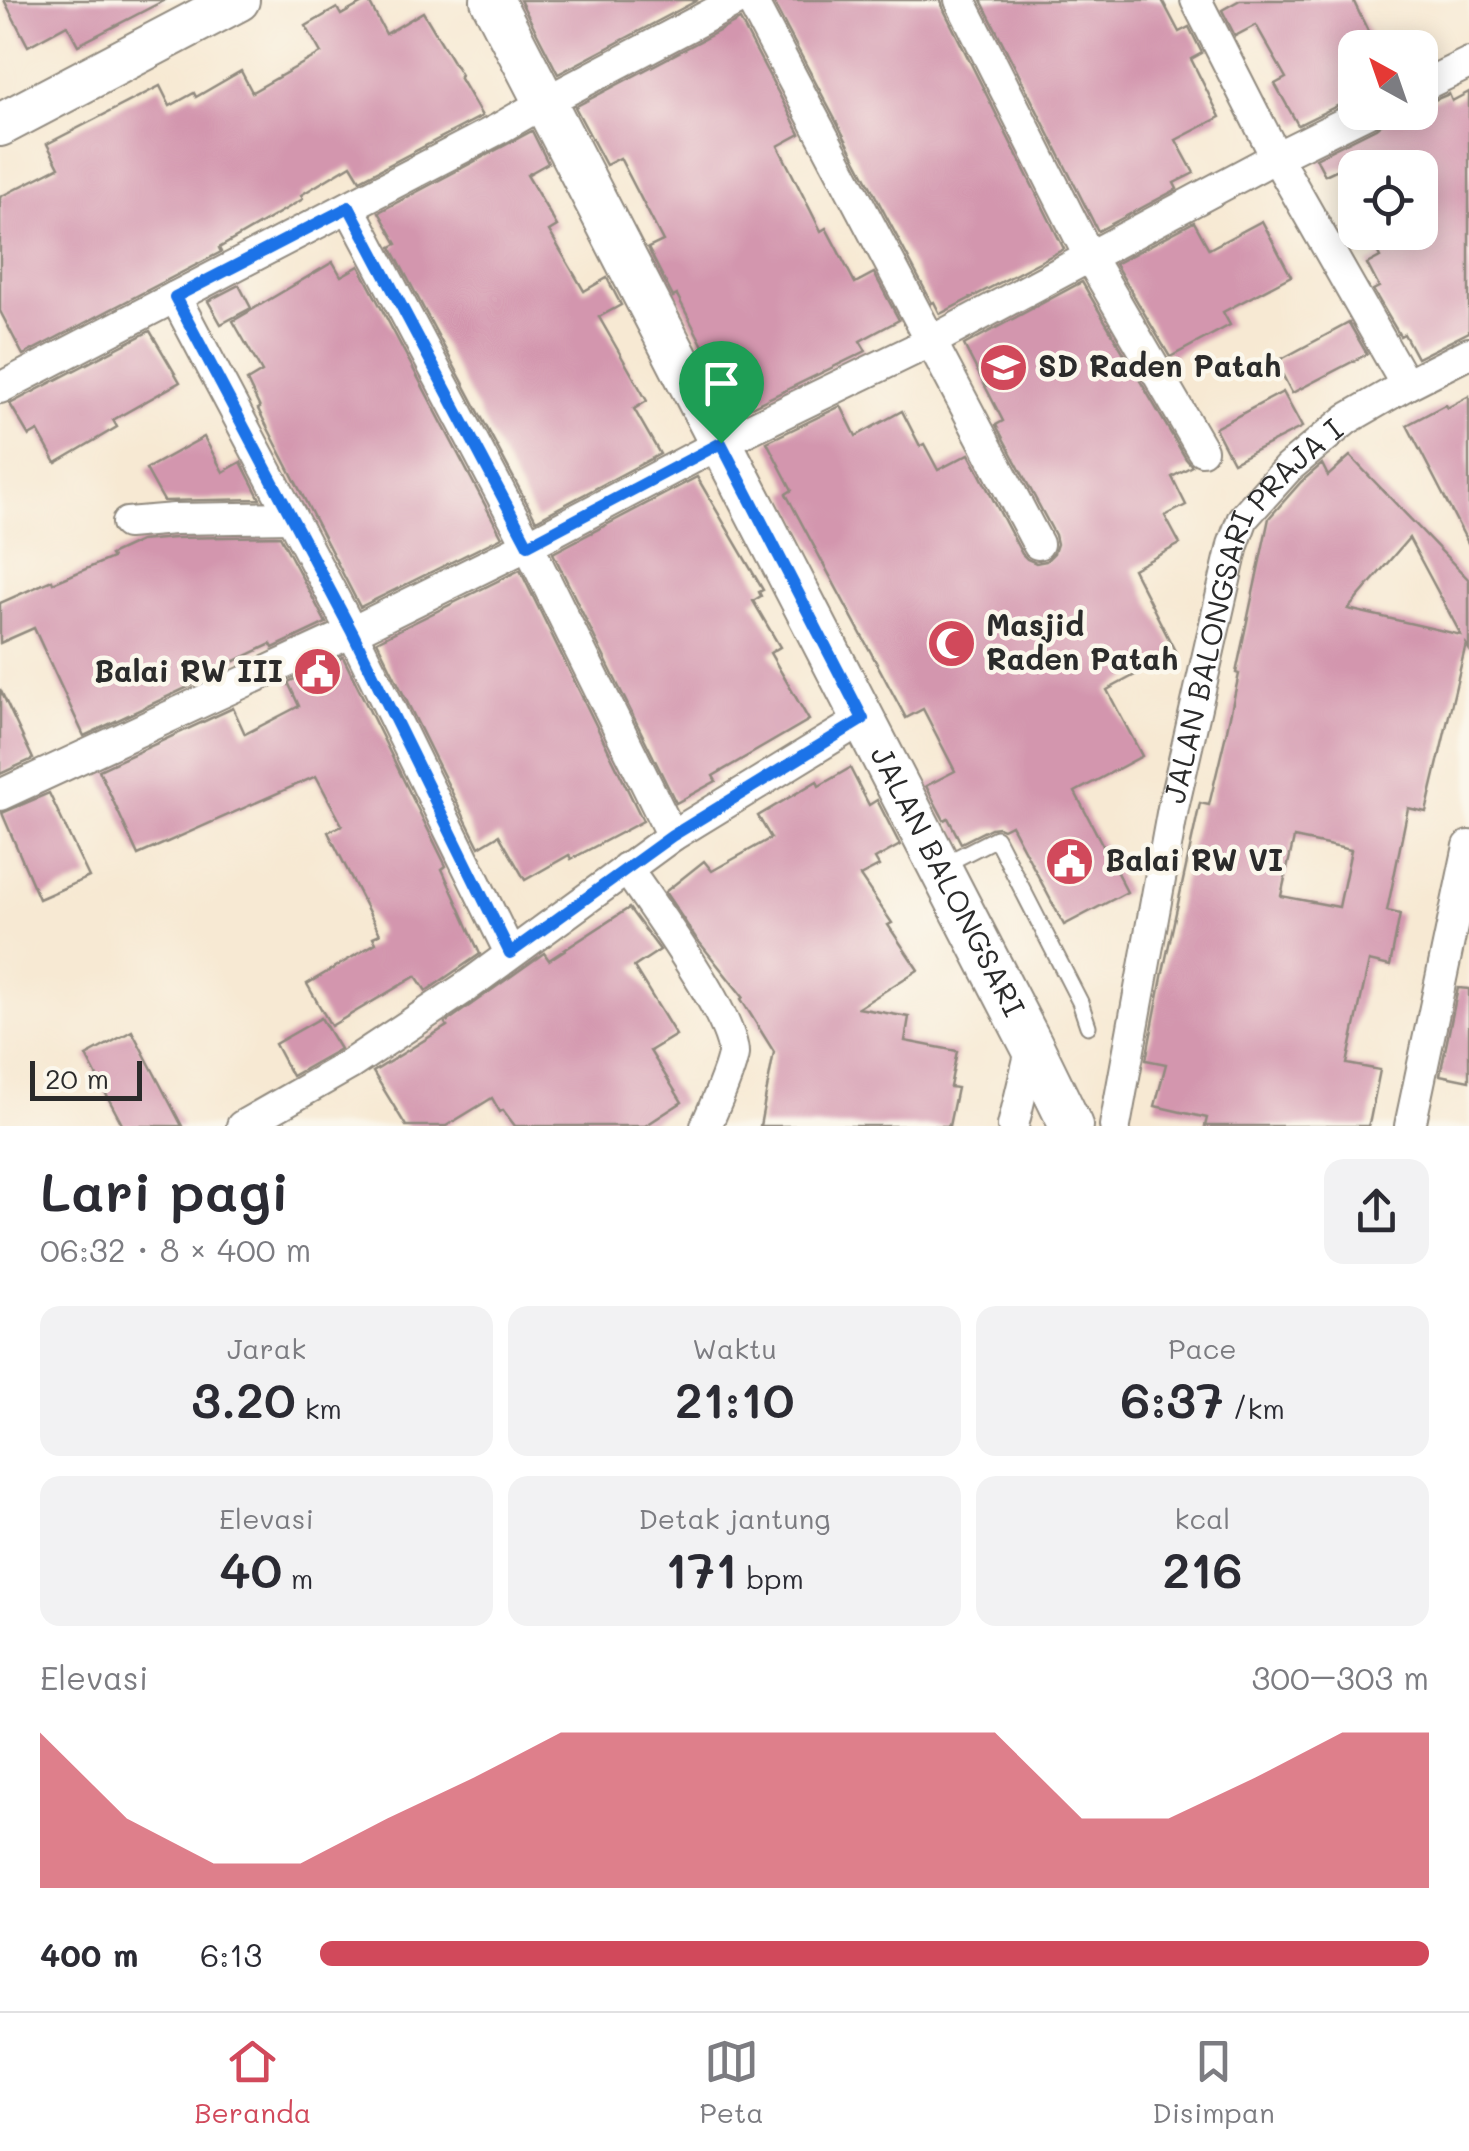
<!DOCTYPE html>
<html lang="id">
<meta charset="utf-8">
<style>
:root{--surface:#fff;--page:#f2f2f3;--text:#2b2b33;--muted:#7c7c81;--line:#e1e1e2;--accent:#d1495b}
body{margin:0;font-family:Mali,sans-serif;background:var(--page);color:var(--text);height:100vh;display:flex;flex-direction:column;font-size:38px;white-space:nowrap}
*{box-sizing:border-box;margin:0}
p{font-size:32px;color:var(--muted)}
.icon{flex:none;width:55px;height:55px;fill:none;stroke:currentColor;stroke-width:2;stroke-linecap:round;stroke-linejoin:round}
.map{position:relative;height:1126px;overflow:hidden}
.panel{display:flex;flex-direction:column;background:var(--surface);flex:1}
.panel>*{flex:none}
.needle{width:65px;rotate:320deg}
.tools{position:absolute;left:1338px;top:30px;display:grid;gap:20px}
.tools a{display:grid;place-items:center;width:100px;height:100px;border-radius:20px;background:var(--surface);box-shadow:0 5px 25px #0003;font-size:50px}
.scale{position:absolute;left:30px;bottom:25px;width:112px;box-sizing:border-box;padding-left:10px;border:5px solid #2b2b2b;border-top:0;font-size:28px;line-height:35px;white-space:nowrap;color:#2b2b2b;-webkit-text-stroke:8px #fbf7ec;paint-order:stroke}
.pin{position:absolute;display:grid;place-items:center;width:85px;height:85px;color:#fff;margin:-102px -42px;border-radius:50% 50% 50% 0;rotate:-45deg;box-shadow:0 0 10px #0007}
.pin .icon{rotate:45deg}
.round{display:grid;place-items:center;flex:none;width:105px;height:105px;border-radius:20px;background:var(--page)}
.head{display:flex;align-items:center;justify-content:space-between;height:170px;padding:0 40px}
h1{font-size:55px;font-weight:600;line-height:75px}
.stats{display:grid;grid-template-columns:repeat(3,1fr);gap:15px;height:170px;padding:10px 40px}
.stats div{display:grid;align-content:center;border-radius:20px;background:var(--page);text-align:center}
.stats b{font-size:50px;font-weight:600}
.stats small{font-size:28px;font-weight:400}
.stats p{font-size:28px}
.chart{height:280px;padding:20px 40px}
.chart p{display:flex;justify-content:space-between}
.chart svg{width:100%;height:180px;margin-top:10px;fill:var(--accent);opacity:.7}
ul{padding:0 40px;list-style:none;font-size:32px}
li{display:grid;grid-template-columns:160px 120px 1fr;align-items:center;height:75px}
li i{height:25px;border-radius:12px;background:var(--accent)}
.dock{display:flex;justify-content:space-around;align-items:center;height:140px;border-top:2px solid var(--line);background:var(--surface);font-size:28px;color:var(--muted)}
.dock a{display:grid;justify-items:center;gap:5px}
.dock .current{color:var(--accent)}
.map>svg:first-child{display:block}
.building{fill:#d396ae;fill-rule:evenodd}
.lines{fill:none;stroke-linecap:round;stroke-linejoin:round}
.lane-casing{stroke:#918a7f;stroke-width:19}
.street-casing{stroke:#918a7f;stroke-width:34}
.secondary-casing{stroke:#918a7f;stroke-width:46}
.lane{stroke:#fff;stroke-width:15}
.street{stroke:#fff;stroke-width:30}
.secondary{stroke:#fff;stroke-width:42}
.route-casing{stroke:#fff;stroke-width:20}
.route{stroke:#1a73e8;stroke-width:12}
.labels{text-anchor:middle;stroke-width:9;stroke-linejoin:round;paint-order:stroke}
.poi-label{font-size:30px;font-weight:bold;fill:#2b2b2b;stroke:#fbf7ec;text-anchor:start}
.street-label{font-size:30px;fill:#2b2b2b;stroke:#fbf7ec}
</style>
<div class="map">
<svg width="1469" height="1126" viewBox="0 0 1469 1126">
<rect width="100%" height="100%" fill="#fbf7ec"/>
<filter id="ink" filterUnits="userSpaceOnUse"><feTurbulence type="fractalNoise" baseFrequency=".01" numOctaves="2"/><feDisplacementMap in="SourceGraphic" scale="20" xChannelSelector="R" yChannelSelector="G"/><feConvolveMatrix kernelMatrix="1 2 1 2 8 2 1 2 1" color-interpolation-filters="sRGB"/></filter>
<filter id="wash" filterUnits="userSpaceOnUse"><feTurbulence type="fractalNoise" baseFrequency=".0048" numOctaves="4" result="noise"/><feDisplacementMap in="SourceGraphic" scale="40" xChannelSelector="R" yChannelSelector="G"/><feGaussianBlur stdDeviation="2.25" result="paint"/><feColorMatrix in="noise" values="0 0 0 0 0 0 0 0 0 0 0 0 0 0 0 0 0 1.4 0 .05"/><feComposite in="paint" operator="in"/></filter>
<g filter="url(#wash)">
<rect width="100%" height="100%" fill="#f7e9d3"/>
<g id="blocks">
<g class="building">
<polygon points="4,0 165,0 78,45 67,25 28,46"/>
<polygon points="368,0 386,34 423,12 461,75 459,77 482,116 360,180 351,165 301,195 303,199 219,248 221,252 23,355 0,311 0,197 59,167 47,144 160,86 170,106 194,93 196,97 241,71 252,92 321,53 306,26 337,8 341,15"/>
<polygon points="520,0 698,0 558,74"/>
<polygon points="772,0 941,0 943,8 1064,249 940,314 934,302 932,303"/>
<polygon points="981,0 1162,0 1179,32 1189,27 1202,53 1191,59 1220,117 1176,140 1194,173 1174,183 1177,189 1098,231"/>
<polygon points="1240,0 1353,0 1376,48 1355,48 1355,97 1298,125 1275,84 1286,78 1256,25 1235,36 1222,10"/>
<polygon points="740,20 800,134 778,146 821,231 826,228 855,283 874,273 899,320 860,341 866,351 749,408 745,400 730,407 701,350 704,348 677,295 673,297 648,248 663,241 620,158 606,165 575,107"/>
<polygon points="1469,92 1469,332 1417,358 1404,334 1400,336 1373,290 1379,287 1367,264 1380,257 1368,232 1420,232 1420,168 1340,168 1325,175 1316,158 1376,128 1383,122 1386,112 1420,112 1420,106 1449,94 1452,101"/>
<polygon points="532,131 548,163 527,175 557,226 549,231 584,291 607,278 621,305 599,317 647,401 634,409 660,454 536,520 391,247 397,244 379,212"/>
<polygon points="1262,221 1291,276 1223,312 1230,325 1170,357 1115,264 1194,222 1209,249"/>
<polygon points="333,262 341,276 359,266 502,537 360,607 258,409 260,408 247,381 262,372 233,321"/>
<polygon points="1082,282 1186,459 1192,466 1172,477 1186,505 1165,516 1180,544 1133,569 1176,653 1107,690 1142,756 1075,792 1127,892 1064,925 1011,825 1003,829 998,827 991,828 961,843 948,818 944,820 926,786 955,771 923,709 906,718 786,494 792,490 767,442 841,406 856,436 902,411 920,446 924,444 938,470 969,454 1022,554 1027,559 1036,563 1046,561 1054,553 1057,544 1055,535 996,425 1003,421 964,345"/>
<polygon points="239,285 251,308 221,324 208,301"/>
<polygon points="1349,323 1367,354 1292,393 1276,362"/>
<polygon points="150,331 180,382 113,420 117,427 56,463 38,431 29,436 10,404"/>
<polygon points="1283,392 1302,427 1233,462 1215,428"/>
<polygon points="1469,396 1469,545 1407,425 1445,405 1447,408"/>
<polygon points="204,437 223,472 241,462 260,499 164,501 146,469"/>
<path d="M1350,456L1469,580V649L1466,644L1426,812L1408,808L1387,911L1400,914L1390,966L1369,961L1347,1064L1380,1070L1370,1120L1368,1126H1205L1207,1118L1155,1106L1166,1064L1146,1060L1163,972L1200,803L1209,805L1227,730L1239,674L1236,673L1269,518L1301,482L1322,464L1328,476ZM1409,538L1461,635L1348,609ZM1294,838L1351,850L1339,907L1281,896Z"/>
<polygon points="697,477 763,590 759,592 761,596 753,601 780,647 770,653 809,720 713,776 716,781 676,803 553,553"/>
<polygon points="280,536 326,623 273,648 271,644 216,670 218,673 84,736 34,628 0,643 0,603 52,580 53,583 112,558 110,555 140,541 175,538"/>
<polygon points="520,570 643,821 571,859 569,855 525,880 499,835 479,847 377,641"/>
<polygon points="343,657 446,866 442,869 480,954 426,991 416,976 331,1026 307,984 376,943 373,937 380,934 328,832 342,825 316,776 138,855 99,770 233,708 245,734 299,706 288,682"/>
<polygon points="0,689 33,759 0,774"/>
<polygon points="850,768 869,805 877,800 900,845 875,859 879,866 860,876 892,923 888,925 918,970 858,1008 909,1017 905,1041 957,1051 950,1087 957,1088 949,1126 760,1126 774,1052 741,999 743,997 696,938 665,892 704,861 712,871 771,838 758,816 817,781 819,786"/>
<polygon points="49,793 89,877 39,899 2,813"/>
<polygon points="629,908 660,950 634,967 676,1035 650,1051 682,1102 645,1126 515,1126 503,1110 500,1112 492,1098 446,1126 406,1126 373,1072 447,1026 445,1023 544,953 549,960"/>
<polygon points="1458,988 1469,989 1469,1081 1440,1075"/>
<polygon points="321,1018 340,1049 292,1076 275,1044"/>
<polygon points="132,1031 182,1126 123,1126 86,1056"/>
</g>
</g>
</g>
<g filter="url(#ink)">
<use href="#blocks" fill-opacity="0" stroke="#918a7f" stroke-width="2.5"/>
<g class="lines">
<defs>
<polyline id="lane" points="941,866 996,838 1080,1002 1088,1026"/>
<g id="street">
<polyline points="751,0 1038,544"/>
<polyline points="960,0 1089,256 1202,450"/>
<polyline points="1196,0 1276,157 1406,385"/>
<polyline points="1420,87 1469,63"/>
<polyline points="349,207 528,545 672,836"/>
<polyline points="175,297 352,632 510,953"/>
<polyline points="0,388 500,128 545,102 738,0"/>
<polyline points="127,523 174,519 291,517"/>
<polyline points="0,795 352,632 528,545 721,443 930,342 1276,157 1367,112"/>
<path d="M626,868C648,900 735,1019 733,1054C731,1070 713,1110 706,1126"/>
<polyline points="242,1126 349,1065 466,987 672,836 863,719"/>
<polyline points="1013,1126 1032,1046"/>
<path id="s1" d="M1115,1126L1173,808L1233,545L1243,518L1288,468L1347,419L1406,385L1469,353"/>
<polyline points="1410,1126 1469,846"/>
</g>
<g id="secondary">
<path id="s2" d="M492,0L1032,1046L1071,1126"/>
<polyline points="0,125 238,0"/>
</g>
</defs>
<use href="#lane" class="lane-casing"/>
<use href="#street" class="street-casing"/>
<use href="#secondary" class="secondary-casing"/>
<use href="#lane" class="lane"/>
<use href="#street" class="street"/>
<use href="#secondary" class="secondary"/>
</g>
</g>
<g class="lines" filter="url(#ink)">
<defs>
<polygon id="route" points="349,207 528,545 721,443 863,719 672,836 510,953 352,632 175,297"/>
</defs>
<use href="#route" class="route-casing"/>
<use href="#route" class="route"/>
</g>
<defs>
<symbol id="school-disc" viewBox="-11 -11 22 22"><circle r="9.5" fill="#d1495b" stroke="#fbf7ec"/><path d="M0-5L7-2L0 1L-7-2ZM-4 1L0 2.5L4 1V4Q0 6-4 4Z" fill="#fff"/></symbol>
<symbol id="mosque-disc" viewBox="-11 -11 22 22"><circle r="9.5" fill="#d1495b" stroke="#fbf7ec"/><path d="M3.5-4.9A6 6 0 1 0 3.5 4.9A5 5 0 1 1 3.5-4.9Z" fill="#fff"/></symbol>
<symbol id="civic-disc" viewBox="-11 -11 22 22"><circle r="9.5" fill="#d1495b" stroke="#fbf7ec"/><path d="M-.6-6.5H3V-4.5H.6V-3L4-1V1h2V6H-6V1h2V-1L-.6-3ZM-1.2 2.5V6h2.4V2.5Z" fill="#fff"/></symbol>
</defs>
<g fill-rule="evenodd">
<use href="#school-disc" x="976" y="340" width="55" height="55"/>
<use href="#mosque-disc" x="924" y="616" width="55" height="55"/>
<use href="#civic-disc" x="290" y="644" width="55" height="55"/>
<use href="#civic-disc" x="1042" y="834" width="55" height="55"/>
</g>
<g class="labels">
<g class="poi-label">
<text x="1038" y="377">SD Raden Patah</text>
<text x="986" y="636">Masjid<tspan x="986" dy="34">Raden Patah</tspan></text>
<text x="283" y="682" text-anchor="end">Balai RW III</text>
<text x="1105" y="871">Balai RW VI</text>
</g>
<g class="street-label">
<text dy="10" stroke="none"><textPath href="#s1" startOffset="542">JALAN BALONGSARI PRAJA I</textPath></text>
<text dy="10" stroke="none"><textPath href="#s2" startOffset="992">JALAN BALONGSARI</textPath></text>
</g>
</g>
</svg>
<div class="tools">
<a><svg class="needle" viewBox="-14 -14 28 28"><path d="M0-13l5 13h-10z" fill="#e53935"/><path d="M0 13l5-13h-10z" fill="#7c7c81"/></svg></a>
<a><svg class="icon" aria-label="locate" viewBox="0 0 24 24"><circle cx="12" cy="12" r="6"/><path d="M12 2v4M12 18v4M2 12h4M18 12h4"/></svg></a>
</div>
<div class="scale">20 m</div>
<div class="pin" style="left:721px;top:443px;background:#1e9e55"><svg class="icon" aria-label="arrive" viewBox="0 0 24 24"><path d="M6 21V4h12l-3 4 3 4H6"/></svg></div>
</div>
<section class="panel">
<div class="head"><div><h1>Lari pagi</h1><p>06:32 · 8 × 400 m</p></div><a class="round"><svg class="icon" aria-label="share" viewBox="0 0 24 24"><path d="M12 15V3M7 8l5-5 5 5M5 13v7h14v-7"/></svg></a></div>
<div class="stats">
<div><p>Jarak</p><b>3.20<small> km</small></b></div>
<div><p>Waktu</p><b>21:10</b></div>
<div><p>Pace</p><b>6:37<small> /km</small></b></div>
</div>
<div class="stats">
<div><p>Elevasi</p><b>40<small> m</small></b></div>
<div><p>Detak jantung</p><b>171<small> bpm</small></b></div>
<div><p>kcal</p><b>216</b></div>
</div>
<div class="chart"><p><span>Elevasi</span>300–303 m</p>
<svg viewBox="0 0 160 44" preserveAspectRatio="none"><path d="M0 44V6L10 27L20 38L30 38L40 27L50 17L60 6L70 6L80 6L90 6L100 6L110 6L120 27L130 27L140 17L150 6L160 6V44z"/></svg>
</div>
<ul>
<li><b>400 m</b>6:13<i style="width:100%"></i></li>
</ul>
</section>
<nav class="dock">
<a class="current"><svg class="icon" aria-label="home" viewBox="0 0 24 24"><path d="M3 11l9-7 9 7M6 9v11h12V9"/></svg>Beranda</a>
<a><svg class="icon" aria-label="map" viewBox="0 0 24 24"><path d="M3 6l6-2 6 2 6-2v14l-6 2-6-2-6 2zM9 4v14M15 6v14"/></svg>Peta</a>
<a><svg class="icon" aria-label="saved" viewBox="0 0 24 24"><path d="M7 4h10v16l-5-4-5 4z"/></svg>Disimpan</a>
</nav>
